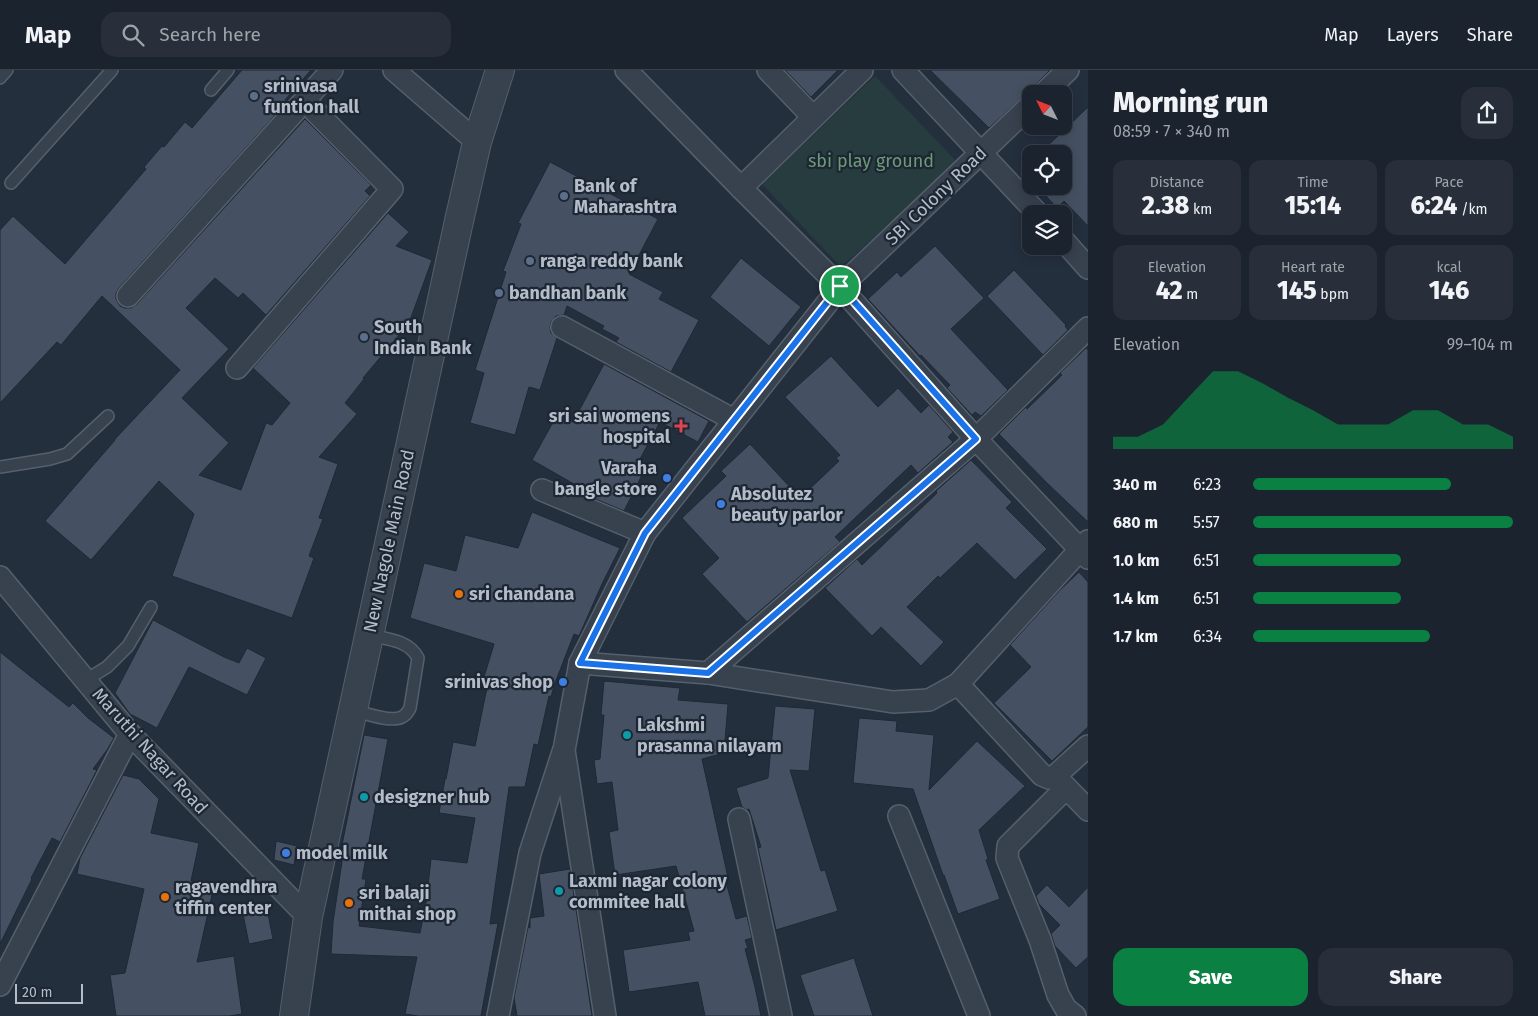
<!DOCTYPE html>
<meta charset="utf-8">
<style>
:root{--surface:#1b232e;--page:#282f3a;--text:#f1f3f6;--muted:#a0a4aa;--line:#39404a;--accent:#0b8043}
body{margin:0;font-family:"Fira Sans",sans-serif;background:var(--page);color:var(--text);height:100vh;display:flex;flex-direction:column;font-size:19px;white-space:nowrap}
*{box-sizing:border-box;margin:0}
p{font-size:16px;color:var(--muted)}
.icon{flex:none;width:28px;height:28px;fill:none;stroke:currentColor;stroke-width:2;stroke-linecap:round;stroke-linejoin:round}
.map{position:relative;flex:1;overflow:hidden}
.details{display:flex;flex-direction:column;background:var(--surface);width:450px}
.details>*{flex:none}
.needle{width:32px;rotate:312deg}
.tools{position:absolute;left:1022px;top:15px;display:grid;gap:10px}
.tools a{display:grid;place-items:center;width:50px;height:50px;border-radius:10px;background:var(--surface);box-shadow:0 2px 12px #0003,0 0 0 1px var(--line);font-size:25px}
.scale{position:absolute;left:15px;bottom:12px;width:68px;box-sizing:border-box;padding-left:5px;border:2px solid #b4bcc9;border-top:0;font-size:14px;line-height:18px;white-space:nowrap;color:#b4bcc9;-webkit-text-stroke:4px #1d2633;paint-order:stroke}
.pin{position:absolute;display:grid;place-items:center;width:42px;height:42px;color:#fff;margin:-21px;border:2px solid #fff;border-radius:50%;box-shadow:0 1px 5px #0007}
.round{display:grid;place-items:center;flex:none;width:52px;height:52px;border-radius:15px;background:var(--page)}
.headline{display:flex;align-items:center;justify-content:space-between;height:85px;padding:0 25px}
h1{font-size:28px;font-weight:800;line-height:38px}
.figures{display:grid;grid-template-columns:repeat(3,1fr);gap:8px;height:85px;padding:5px 25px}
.figures div{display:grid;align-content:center;border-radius:12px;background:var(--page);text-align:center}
.figures b{font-size:25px;font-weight:800}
.figures small{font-size:14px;font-weight:400}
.figures p{font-size:14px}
.chart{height:140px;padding:10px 25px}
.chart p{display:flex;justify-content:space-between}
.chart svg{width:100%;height:90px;margin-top:5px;fill:var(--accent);opacity:.7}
.primary-button{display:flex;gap:10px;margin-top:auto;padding:10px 25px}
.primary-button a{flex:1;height:58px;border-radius:15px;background:var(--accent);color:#fff;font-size:20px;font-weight:800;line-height:58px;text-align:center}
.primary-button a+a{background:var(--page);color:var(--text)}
ul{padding:0 25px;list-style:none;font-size:16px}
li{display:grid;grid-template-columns:80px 60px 1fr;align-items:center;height:38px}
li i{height:12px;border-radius:6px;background:var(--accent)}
header{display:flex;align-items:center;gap:30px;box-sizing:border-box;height:70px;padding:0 25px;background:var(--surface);border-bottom:1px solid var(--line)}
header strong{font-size:24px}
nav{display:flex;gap:28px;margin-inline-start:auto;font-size:18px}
.search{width:350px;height:45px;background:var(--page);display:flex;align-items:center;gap:12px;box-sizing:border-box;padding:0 18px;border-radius:15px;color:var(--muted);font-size:19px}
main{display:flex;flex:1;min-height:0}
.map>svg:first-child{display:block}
.green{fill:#263c3f}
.building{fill:#455162;stroke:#1f2835}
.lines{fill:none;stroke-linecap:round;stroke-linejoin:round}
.service-casing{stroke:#565f6c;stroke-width:14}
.minor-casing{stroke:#565f6c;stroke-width:24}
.tertiary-casing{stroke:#565f6c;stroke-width:30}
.service{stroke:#38414e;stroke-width:11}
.minor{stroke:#38414e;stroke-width:21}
.tertiary{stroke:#38414e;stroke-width:28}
.route-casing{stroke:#fff;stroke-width:10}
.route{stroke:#1a73e8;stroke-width:6}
.service-dot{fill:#5c6f8a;stroke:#1d2633;stroke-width:2}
.health-dot{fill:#e0444e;stroke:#1d2633;stroke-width:2}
.shop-dot{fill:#3f7fe0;stroke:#1d2633;stroke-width:2}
.food-dot{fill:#e8710a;stroke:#1d2633;stroke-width:2}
.culture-dot{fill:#0f9aa8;stroke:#1d2633;stroke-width:2}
.labels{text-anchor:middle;stroke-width:4.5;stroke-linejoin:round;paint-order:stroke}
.poi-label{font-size:18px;font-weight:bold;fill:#b4bcc9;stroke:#1d2633;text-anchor:start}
.park-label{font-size:18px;fill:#6b9a76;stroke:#1d2633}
.street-label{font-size:18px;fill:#b4bcc9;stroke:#1d2633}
</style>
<header>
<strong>Map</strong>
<div class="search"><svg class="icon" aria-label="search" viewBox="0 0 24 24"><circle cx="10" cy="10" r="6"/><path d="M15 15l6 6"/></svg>Search here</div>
<nav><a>Map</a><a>Layers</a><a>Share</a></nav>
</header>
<main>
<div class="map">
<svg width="1088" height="946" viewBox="0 0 1088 946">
<rect width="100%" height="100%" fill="#242f3e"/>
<polygon class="green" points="875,6 958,93 841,197 762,114"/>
<g class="building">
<polygon points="242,0 311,0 285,30 287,32 119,218 116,223 116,229 120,236 125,238 131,238 137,234 305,49 371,115 365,121 370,126 266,245 243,223 238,228 215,208 186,238 229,279 182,328 229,373 199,405 241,420 266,353 272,355 290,333 253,298 388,143 409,162 396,176 432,190 409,253 363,308 364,309 345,333 357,344 319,387 338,394 319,448 323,449 309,486 314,488 292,548 172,506 194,444 159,411 91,490 45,451 115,370 115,369 180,300 102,226 61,275 57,272 0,333 0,160 13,146 65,194 146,99 144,97 162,76 164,77 185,52 192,58"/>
<polygon points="785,0 838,0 811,27"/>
<polygon points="930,0 1050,0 1026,24 989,58"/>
<polygon points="1088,37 1088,156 1064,131 1057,138 1037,116 1064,116 1064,84 1039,84"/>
<polygon points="550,92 658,149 629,204 663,222 659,229 699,250 671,302 616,272 619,268 602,259 604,256 567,236 564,245 556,246 551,252 550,257 551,263 557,268 540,320 529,317 515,365 470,353 484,303 475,300 506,202 503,201 521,154 518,153"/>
<polygon points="935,176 984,228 951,259 1008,320 981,346 975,342 972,345 947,318 950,315 921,285 920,286 868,229 897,202 901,207"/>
<polygon points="741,188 801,237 769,276 710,227"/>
<polygon points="1014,200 1066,255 1065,256 1068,260 1043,285 987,226"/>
<polygon points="1086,278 1088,280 1088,452 1047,413 999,364 1026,337 1027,339 1062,305 1060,303"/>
<polygon points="831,286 878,337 898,318 921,343 929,335 953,362 948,367 953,372 918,403 911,395 835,467 840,472 747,552 702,504 719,488 682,448 726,406 721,401 750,374 800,428 839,391 836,388 840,385 785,327"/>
<polygon points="604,294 709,351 698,372 660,352 640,389 648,393 624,441 572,419 574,414 532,390 558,343 573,352"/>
<polygon points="971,390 1012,432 1006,438 1047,479 1015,510 977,473 940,508 938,506 907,537 944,572 921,596 881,557 872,566 825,518 857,489 862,495 937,423 936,421"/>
<polygon points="532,442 620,478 602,514 579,566 574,564 555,613 551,627 549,626 538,675 534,674 525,717 509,717 490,854 498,853 481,946 418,946 405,944 417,887 331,884 333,852 343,785 340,785 364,665 388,669 362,809 366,809 359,856 420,863 426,833 431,789 467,793 475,748 439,743 445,709 446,709 453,672 475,676 489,608 484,607 494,574 410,548 424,493 456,501 465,465 518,478"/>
<polygon points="1079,502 1088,512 1088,657 1052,691 994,633 1031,597 1010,575 1059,521"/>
<polygon points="153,550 224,587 239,593 247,578 266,588 247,625 189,597 157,658 130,644 115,623"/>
<polygon points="0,582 69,637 73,633 88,648 114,668 107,680 93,699 97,700 60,772 52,768 31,808 32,809 0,874"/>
<polygon points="604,611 680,618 678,630 728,634 724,683 702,689 729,812 726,812 736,849 747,846 752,868 745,870 748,878 745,879 755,917 761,946 705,946 698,912 629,922 623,880 690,870 688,862 694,861 676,796 615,805 609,762 618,760 612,712 597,714 594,690 600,689 604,645 601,645"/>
<polygon points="775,636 815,639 809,701 790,700 821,801 825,800 838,841 776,860 758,778 761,777 749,739 747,740 742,737 736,718 768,708"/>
<polygon points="859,648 897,651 896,661 934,665 929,720 977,671 1025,716 979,760 988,789 986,790 1000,829 958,844 944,805 943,805 913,719 853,713"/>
<polygon points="123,705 139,709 159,729 151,763 199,773 191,811 214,816 197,892 234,886 242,944 229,946 116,946 110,905 125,903 144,819 77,804 80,788"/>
<polygon points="276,771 297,776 294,795 274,790"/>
<polygon points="570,799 592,946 517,946 514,928 528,857 530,858 530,848 544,846 539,804"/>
<polygon points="1047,815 1069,837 1088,817 1088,887 1076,898 1055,876 1051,864 1060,855 1039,834 1036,826"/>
<polygon points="266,834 273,869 249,874 242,839"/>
<polygon points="854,888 873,946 814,946 800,905"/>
</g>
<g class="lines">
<defs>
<g id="service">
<polyline points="0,8 7,0"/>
<polyline points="211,20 228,0"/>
<polyline points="11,113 112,0"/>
<polyline points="0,397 50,389 67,384 108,346"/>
<polyline points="86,610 107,597 128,576 151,537"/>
<path d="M353,640C365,643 391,653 402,647C406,645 408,642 410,638L418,588C409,570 387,569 369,565"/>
</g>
<g id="minor">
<polyline points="394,0 477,72"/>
<polyline points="626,0 741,118 840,217 976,369 1088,488"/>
<polyline points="768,0 813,47"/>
<polyline points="903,0 1038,144"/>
<polyline points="1043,24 1068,0"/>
<polyline points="741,118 862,0"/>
<polyline points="1064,171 1088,198"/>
<polyline points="128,226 332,0"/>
<polyline points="562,257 734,350"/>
<polyline points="237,298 392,119 305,31"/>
<polyline points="542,420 645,463"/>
<polyline points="0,507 130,664 308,847"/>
<polyline points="580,593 708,603 893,632 929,630 958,614 1088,471"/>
<polyline points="708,603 976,369 1088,258"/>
<polyline points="958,614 1042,705 1049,708 1055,706 1088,676"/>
<polyline points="1057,708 1088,740"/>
<polyline points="1066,718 1008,776 1007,788 1040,870 1058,925 1066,939 1075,946"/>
<polyline points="899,746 979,946"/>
<polyline points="739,749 781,946"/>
<polyline points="0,915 130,664"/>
<polyline points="498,946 530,783 563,682"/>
<polyline points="605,946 564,680 580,593 645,463 840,217 1031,35"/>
</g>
<polyline id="tertiary" points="294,946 308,847 459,151 477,72 500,0"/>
</defs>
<use href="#service" class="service-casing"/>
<use href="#minor" class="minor-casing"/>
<use href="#tertiary" class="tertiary-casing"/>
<use href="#service" class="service"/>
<use href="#minor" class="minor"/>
<use href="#tertiary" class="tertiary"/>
</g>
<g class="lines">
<defs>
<polygon id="route" points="840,216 976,369 708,603 580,593 645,463"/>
</defs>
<use href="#route" class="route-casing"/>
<use href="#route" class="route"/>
</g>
<g class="service-dot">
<circle cx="254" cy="26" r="5"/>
<circle cx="564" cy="126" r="5"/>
<circle cx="530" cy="191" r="5"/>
<circle cx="499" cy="223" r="5"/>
<circle cx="364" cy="267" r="5"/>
</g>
<path class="health-dot" d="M678.5 348.5h5v5h5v5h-5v5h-5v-5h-5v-5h5z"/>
<g class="shop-dot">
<circle cx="667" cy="408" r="5"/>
<circle cx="721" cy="434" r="5"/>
<circle cx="563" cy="612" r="5"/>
<circle cx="286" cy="783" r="5"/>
</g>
<g class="food-dot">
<circle cx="459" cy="524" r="5"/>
<circle cx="165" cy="827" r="5"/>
<circle cx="349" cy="833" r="5"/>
</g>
<g class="culture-dot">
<circle cx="627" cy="665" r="5"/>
<circle cx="364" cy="727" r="5"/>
<circle cx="559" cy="821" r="5"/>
</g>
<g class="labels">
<g class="poi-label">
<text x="264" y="22">srinivasa<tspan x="264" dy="21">funtion hall</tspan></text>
<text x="574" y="122">Bank of<tspan x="574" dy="21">Maharashtra</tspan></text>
<text x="540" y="197">ranga reddy bank</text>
<text x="509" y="229">bandhan bank</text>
<text x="374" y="263">South<tspan x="374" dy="21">Indian Bank</tspan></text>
<text x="670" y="352" text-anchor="end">sri sai womens<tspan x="670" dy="21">hospital</tspan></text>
<text x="657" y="404" text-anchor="end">Varaha<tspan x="657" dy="21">bangle store</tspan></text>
<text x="731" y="430">Absolutez<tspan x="731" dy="21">beauty parlor</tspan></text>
<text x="469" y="530">sri chandana</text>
<text x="553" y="618" text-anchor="end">srinivas shop</text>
<text x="637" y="661">Lakshmi<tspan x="637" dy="21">prasanna nilayam</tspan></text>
<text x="374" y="733">desigzner hub</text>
<text x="296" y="789">model milk</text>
<text x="569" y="817">Laxmi nagar colony<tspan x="569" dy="21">commitee hall</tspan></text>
<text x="175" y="823">ragavendhra<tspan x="175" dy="21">tiffin center</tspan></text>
<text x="359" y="829">sri balaji<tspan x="359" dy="21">mithai shop</tspan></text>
</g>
<g class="park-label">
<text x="871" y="97">sbi play ground</text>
</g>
<g class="street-label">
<text transform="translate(936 126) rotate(-44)" y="6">SBI Colony Road</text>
<text transform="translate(389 471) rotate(-78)" y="6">New Nagole Main Road</text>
<text transform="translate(150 681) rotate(48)" y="6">Maruthi Nagar Road</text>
</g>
</g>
</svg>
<div class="tools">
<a><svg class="needle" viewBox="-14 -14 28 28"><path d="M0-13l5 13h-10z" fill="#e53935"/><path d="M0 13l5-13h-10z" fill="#a0a4aa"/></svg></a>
<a><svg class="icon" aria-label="locate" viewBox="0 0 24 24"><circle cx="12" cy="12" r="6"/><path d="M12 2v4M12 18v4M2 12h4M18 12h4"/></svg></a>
<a><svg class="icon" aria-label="layers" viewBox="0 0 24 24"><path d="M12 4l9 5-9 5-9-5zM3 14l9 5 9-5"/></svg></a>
</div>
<div class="scale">20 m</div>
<div class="pin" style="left:840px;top:216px;background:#1e9e55"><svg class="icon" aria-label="arrive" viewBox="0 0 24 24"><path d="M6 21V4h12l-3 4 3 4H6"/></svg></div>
</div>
<section class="details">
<div class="headline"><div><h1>Morning run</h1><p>08:59 · 7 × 340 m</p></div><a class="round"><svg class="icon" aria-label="share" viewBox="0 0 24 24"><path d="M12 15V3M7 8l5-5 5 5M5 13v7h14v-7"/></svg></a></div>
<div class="figures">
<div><p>Distance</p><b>2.38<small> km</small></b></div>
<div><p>Time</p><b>15:14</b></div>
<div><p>Pace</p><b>6:24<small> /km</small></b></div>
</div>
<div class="figures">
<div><p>Elevation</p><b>42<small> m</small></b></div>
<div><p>Heart rate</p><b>145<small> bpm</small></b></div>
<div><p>kcal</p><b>146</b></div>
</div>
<div class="chart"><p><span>Elevation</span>99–104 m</p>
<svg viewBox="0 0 160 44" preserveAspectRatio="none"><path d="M0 44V38L10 38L20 32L30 19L40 6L50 6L60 12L70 19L80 25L90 32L100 32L110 32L120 25L130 25L140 32L150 32L160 38V44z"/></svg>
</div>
<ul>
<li><b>340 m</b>6:23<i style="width:76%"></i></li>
<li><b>680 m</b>5:57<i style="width:100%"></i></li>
<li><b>1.0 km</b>6:51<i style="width:57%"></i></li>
<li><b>1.4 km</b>6:51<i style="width:57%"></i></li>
<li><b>1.7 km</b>6:34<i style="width:68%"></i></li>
</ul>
<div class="primary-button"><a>Save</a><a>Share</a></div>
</section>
</main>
